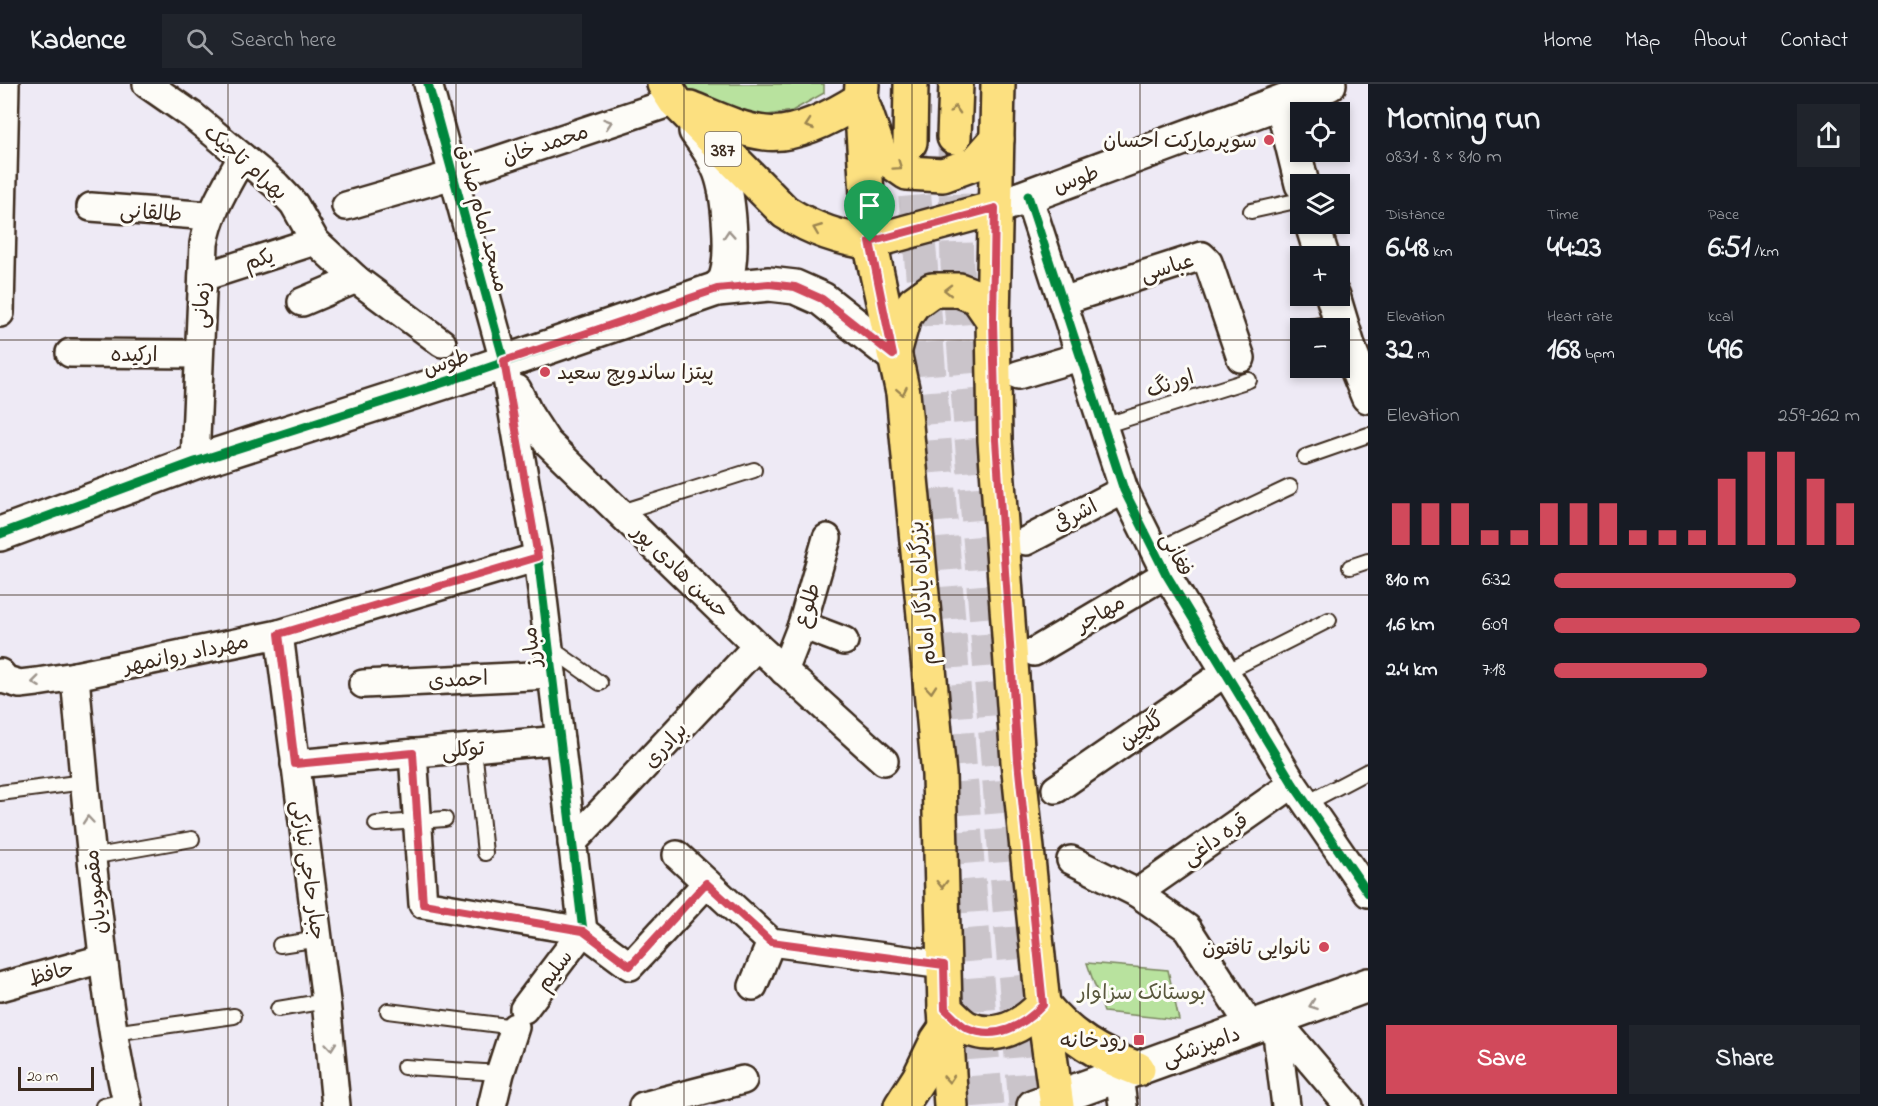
<!DOCTYPE html>
<meta charset="utf-8">
<style>
:root{--surface:#171b24;--page:#20242c;--text:#f1f3f6;--muted:#9ea1a6;--line:#363941;--accent:#d1495b}
body{margin:0;font-family:"Indie Flower","Playpen Sans Arabic",sans-serif;background:var(--page);color:var(--text);height:100vh;display:flex;flex-direction:column;font-size:22px;white-space:nowrap}
*{box-sizing:border-box;margin:0}
p{font-size:20px;color:var(--muted)}
.icon{flex:none;width:33px;height:33px;fill:none;stroke:currentColor;stroke-width:2;stroke-linecap:round;stroke-linejoin:round}
.map{position:relative;flex:1;overflow:hidden}
.side{display:flex;flex-direction:column;background:var(--surface);width:510px}
.side>*{flex:none}
.buttons{position:absolute;left:1290px;top:18px;display:grid;gap:12px}
.buttons a{display:grid;place-items:center;width:60px;height:60px;border-radius:0px;background:var(--surface);box-shadow:0 3px 9px #0003;font-size:30px}
.scale{position:absolute;left:18px;bottom:15px;width:76px;box-sizing:border-box;padding-left:6px;border:3px solid #3b2a1e;border-top:0;font-size:16px;line-height:21px;white-space:nowrap;color:#3b2a1e;-webkit-text-stroke:4px #fdfcf7;paint-order:stroke}
.pin{position:absolute;display:grid;place-items:center;width:51px;height:51px;color:#fff;margin:-62px -26px;border-radius:50% 50% 50% 0;rotate:-45deg;box-shadow:0 0 6px #0007}
.pin .icon{rotate:45deg}
.round{display:grid;place-items:center;flex:none;width:63px;height:63px;border-radius:0px;background:var(--page)}
.summary{display:flex;align-items:center;justify-content:space-between;height:102px;padding:0 18px}
h1{font-size:33px;font-weight:700;line-height:45px}
.metrics{display:grid;grid-template-columns:repeat(3,1fr);gap:9px;height:102px;padding:6px 18px}
.metrics div{display:grid;align-content:center}
.metrics b{font-size:30px;font-weight:700}
.metrics small{font-size:16px;font-weight:400}
.metrics p{font-size:16px}
.chart{height:168px;padding:12px 18px}
.chart p{display:flex;justify-content:space-between}
.chart svg{width:100%;height:108px;margin-top:6px;stroke:var(--accent);stroke-width:6}
.primary-button{display:flex;gap:12px;margin-top:auto;padding:12px 18px}
.primary-button a{flex:1;height:69px;border-radius:0px;background:var(--accent);color:#fff;font-size:24px;font-weight:700;line-height:69px;text-align:center}
.primary-button a+a{background:var(--page);color:var(--text)}
ul{padding:0 18px;list-style:none;font-size:20px}
li{display:grid;grid-template-columns:96px 72px 1fr;align-items:center;height:45px}
li i{height:15px;border-radius:8px;background:var(--accent)}
header{display:flex;align-items:center;gap:36px;box-sizing:border-box;height:84px;padding:0 30px;background:var(--surface);border-bottom:2px solid var(--line)}
header strong{font-size:28px}
nav{display:flex;gap:33px;margin-inline-start:auto;font-size:21px}
.search{width:420px;height:54px;background:var(--page);display:flex;align-items:center;gap:15px;box-sizing:border-box;padding:0 21px;border-radius:0px;color:var(--muted);font-size:22px}
main{display:flex;flex:1;min-height:0}
.map>svg:first-child{display:block}
.green{fill:#b8e29e;stroke:#7a865e;stroke-width:1.5}
.lines{fill:none;stroke-linecap:round;stroke-linejoin:round}
.highway-tunnel{stroke:#cac4ca;stroke-width:33;stroke-dasharray:33 16;stroke-linecap:butt}
.lane-casing{stroke:#3b2a1e;stroke-width:18}
.street-casing{stroke:#3b2a1e;stroke-width:32}
.secondary-casing{stroke:#3b2a1e;stroke-width:38}
.primary-casing{stroke:#3b2a1e;stroke-width:38}
.highway-casing{stroke:#3b2a1e;stroke-width:38}
.lane{stroke:#fdfcf7;stroke-width:14}
.street{stroke:#fdfcf7;stroke-width:27}
.secondary{stroke:#fdfcf7;stroke-width:33}
.primary{stroke:#fce080;stroke-width:33}
.highway{stroke:#fce080;stroke-width:33}
.cycleway-casing{stroke:#fdfcf7;stroke-width:13}
.cycleway{stroke:#00873e;stroke-width:9}
.oneway{stroke:#9c854f}
.oneway2{stroke:#9c938a}
.route-casing{stroke:#fff;stroke-width:12}
.route{stroke:#d1495b;stroke-width:8}
.grid{fill:none;stroke:#3b2a1e;stroke-width:1.5;stroke-opacity:0.55}
.poi-dot{fill:#d1495b;stroke:#fdfcf7;stroke-width:2}
.labels{text-anchor:middle;stroke-width:6;stroke-linejoin:round;paint-order:stroke}
.shield{fill:#fdfcf7;stroke:#75695f;stroke-width:1.5}
.shield-label{font-size:20px;font-weight:bold;fill:#3b2a1e}
.poi-label{font-size:21px;fill:#3b2a1e;stroke:#fdfcf7;text-anchor:end}
.street-label{font-size:21px;fill:#3b2a1e;stroke:#fdfcf7}
.park-label{font-size:21px;fill:#5a583e;stroke:#fdfcf7}
</style>
<header>
<strong>Kadence</strong>
<div class="search"><svg class="icon" aria-label="search" viewBox="0 0 24 24"><circle cx="10" cy="10" r="6"/><path d="M15 15l6 6"/></svg>Search here</div>
<nav><a>Home</a><a>Map</a><a>About</a><a>Contact</a></nav>
</header>
<main>
<div class="map">
<svg width="1368" height="1022" viewBox="0 0 1368 1022">
<rect width="100%" height="100%" fill="#eeeaf5"/>
<filter id="ink" filterUnits="userSpaceOnUse"><feTurbulence type="fractalNoise" baseFrequency=".0167" numOctaves="2"/><feDisplacementMap in="SourceGraphic" scale="12" xChannelSelector="R" yChannelSelector="G"/><feConvolveMatrix kernelMatrix="1 2 1 2 8 2 1 2 1" color-interpolation-filters="sRGB"/></filter>
<g filter="url(#ink)">
<g class="green">
<polygon points="680,0 824,0 824,9 792,27 768,31 752,31 697,19"/>
<polygon points="1087,879 1168,886 1179,936 1104,928"/>
</g>
<g class="lines">
<g class="highway-tunnel">
<polyline points="954,61 957,181 1025,1022"/>
<polyline points="910,63 921,178 987,1022"/>
</g>
<defs>
<g id="lane">
<polyline points="1251,127 1300,116"/>
<polyline points="1303,244 1340,238"/>
<polyline points="1103,342 1249,296"/>
<polyline points="1305,373 1368,351"/>
<polyline points="621,428 754,386"/>
<polyline points="1155,467 1290,403"/>
<polyline points="1350,483 1368,477"/>
<polyline points="549,563 600,599"/>
<polyline points="1226,588 1329,536"/>
<polyline points="474,664 485,769"/>
<polyline points="0,709 84,698"/>
<polyline points="1307,719 1368,687"/>
<polyline points="376,740 445,735"/>
<polyline points="91,773 192,755"/>
<polyline points="280,861 319,855"/>
<polyline points="278,925 326,917"/>
<polyline points="388,927 515,943"/>
<polyline points="113,949 234,932"/>
<polyline points="404,983 500,989"/>
<polyline points="103,1022 126,1016"/>
</g>
<g id="street">
<polyline points="147,0 193,32 276,101 294,120 315,157 356,195 442,259"/>
<polyline points="428,0 504,277 538,473 583,847"/>
<polyline points="1028,112 1124,406 1166,490 1293,700 1368,809"/>
<polyline points="346,122 453,91 675,17"/>
<polyline points="91,123 211,132"/>
<polyline points="203,193 315,157"/>
<polyline points="1062,217 1202,172 1208,178 1241,274"/>
<polyline points="302,218 356,195"/>
<polyline points="0,229 5,0"/>
<polyline points="70,269 198,270"/>
<polyline points="1018,291 1079,273"/>
<polyline points="517,305 530,332 547,358 757,562 884,677"/>
<path d="M195,378L204,160C209,128 227,101 242,73"/>
<polyline points="1026,457 1124,406"/>
<polyline points="802,541 844,557"/>
<polyline points="279,550 326,917 336,1022"/>
<polyline points="1034,568 1166,490"/>
<polyline points="784,587 802,541 827,454"/>
<polyline points="0,589 6,596 20,600 37,598 75,592 279,550 538,473"/>
<path d="M75,592C82,674 89,756 99,837C106,899 113,961 128,1022"/>
<polyline points="363,600 552,591"/>
<polyline points="413,669 423,820 583,847 630,882 707,799"/>
<polyline points="295,680 560,656"/>
<polyline points="1056,705 1226,588"/>
<polyline points="572,759 757,562"/>
<polyline points="677,771 771,858 944,881"/>
<polyline points="1071,776 1137,809 1187,844 1251,943"/>
<polyline points="1137,809 1293,700"/>
<polyline points="753,902 771,858"/>
<polyline points="0,903 102,875"/>
<polyline points="524,925 583,847"/>
<polyline points="1275,935 1349,1022"/>
<polyline points="1275,935 1286,1022"/>
<polyline points="1119,992 1123,1022"/>
<polyline points="492,1022 500,989 515,943"/>
<polyline points="643,1022 743,996"/>
</g>
<g id="secondary">
<polyline points="1282,19 1302,100"/>
<path d="M696,47C706,60 714,72 720,87C729,111 734,170 726,194C725,198 720,202 717,205"/>
<polyline points="995,124 1329,0"/>
<polyline points="1312,140 1322,172"/>
<polyline points="1333,212 1349,265 1368,312"/>
<polyline points="0,450 195,378 473,289 717,205 769,200 795,203 822,215 893,271"/>
<polyline points="1034,1022 1368,901"/>
</g>
<g id="primary">
<path d="M664,0L675,17L785,128C812,145 838,155 870,158L995,124"/>
<polyline points="862,0 861,15 870,158 903,309 939,691 945,925 951,1022"/>
<polyline points="998,0 993,236 995,356 1018,677 1043,921 1057,1022"/>
<path d="M690,24C715,34 739,46 765,49C795,53 836,31 861,15L880,70L907,89L943,91L976,79L997,55"/>
<polyline points="894,269 904,233 914,219 932,206 959,206 977,213 993,236"/>
<path d="M945,925C952,931 959,940 967,944C996,957 1023,942 1043,921C1071,954 1098,970 1138,985"/>
<polyline points="901,1022 919,994 937,957 946,944"/>
</g>
<g id="highway">
<polyline points="954,53 956,0"/>
<polyline points="910,58 911,0"/>
</g>
</defs>
<use href="#lane" class="lane-casing"/>
<use href="#street" class="street-casing"/>
<use href="#secondary" class="secondary-casing"/>
<use href="#primary" class="primary-casing"/>
<use href="#highway" class="highway-casing"/>
<use href="#lane" class="lane"/>
<use href="#street" class="street"/>
<use href="#secondary" class="secondary"/>
<use href="#primary" class="primary"/>
<use href="#highway" class="highway"/>
<defs>
<g id="cycleway">
<polyline points="428,0 504,277 538,473 583,847"/>
<polyline points="1028,112 1124,406 1166,490 1293,700 1368,809"/>
<polyline points="0,450 195,378 473,289 717,205 769,200 795,203 822,215 893,271"/>
</g>
</defs>
<use href="#cycleway" class="cycleway-casing"/>
<use href="#cycleway" class="cycleway"/>
</g>
<defs><path id="oneway-chevron" d="M-2-3.5L2.5 0L-2 3.5" fill="none" stroke-width="1.6" stroke-linecap="round" stroke-linejoin="round" transform="scale(1.5)"/></defs>
<g class="oneway">
<use href="#oneway-chevron" transform="translate(955 26) rotate(-88)"/>
<use href="#oneway-chevron" transform="translate(809 41) rotate(161)"/>
<use href="#oneway-chevron" transform="translate(898 82) rotate(35)"/>
<use href="#oneway-chevron" transform="translate(817 145) rotate(-158)"/>
<use href="#oneway-chevron" transform="translate(948 206) rotate(-179)"/>
<use href="#oneway-chevron" transform="translate(902 307) rotate(79)"/>
<use href="#oneway-chevron" transform="translate(931 605) rotate(85)"/>
<use href="#oneway-chevron" transform="translate(942 800) rotate(89)"/>
<use href="#oneway-chevron" transform="translate(949 995) rotate(86)"/>
</g>
<g class="oneway2">
<use href="#oneway-chevron" transform="translate(608 39) rotate(-18)"/>
<use href="#oneway-chevron" transform="translate(729 150) rotate(-94)"/>
<use href="#oneway-chevron" transform="translate(36 598) rotate(173)"/>
<use href="#oneway-chevron" transform="translate(88 736) rotate(-95)"/>
<use href="#oneway-chevron" transform="translate(1313 921) rotate(160)"/>
<use href="#oneway-chevron" transform="translate(331 962) rotate(85)"/>
</g>
</g>
<g class="lines" filter="url(#ink)">
<defs>
<path id="route" d="M995,124L993,236L996,356L1018,677L1043,921C1023,942 996,957 967,944C959,940 952,931 945,925L944,881L771,858L706,799L630,882L583,847L423,820L413,669L295,680L279,550L538,473L504,277L717,205L769,200L795,203L822,215L893,271L870,158Z"/>
</defs>
<use href="#route" class="route-casing"/>
<use href="#route" class="route"/>
</g>
<path class="grid" d="M228,0V1022M456,0V1022M684,0V1022M912,0V1022M1140,0V1022M0,256H1300M1340,256H1368M0,511H1368M0,766H1368"/>
<g class="poi-dot">
<circle cx="1269" cy="56" r="6"/>
<circle cx="545" cy="288" r="6"/>
<circle cx="1324" cy="863" r="6"/>
<rect x="1133" y="950" width="12" height="12" rx="3"/>
</g>
<g class="labels">
<rect class="shield" x="705" y="48" width="36" height="34" rx="4.5"/>
<g class="shield-label">
<text x="723" y="72">387</text>
</g>
<g class="poi-label">
<text x="1257" y="63">سوپرمارکت احسان</text>
<text x="557" y="295" text-anchor="start">پیتزا ساندویچ سعید</text>
<text x="1312" y="870">نانوایی تافتون</text>
<text x="1127" y="963">رودخانه</text>
</g>
<g class="street-label">
<text transform="translate(545 60) rotate(-18)" y="7">محمد خان</text>
<text transform="translate(246 78) rotate(41)" y="7">بهرام تاجیک</text>
<text transform="translate(1076 95) rotate(-20)" y="7">طوس</text>
<text transform="translate(151 128) rotate(4)" y="7">طالقانی</text>
<text transform="translate(483 134) rotate(75)" y="7">مسجد امام صادق</text>
<text transform="translate(259 175) rotate(-18)" y="7">یکم</text>
<text transform="translate(1167 183) rotate(-17)" y="7">عباسی</text>
<text transform="translate(201 221) rotate(-87)" y="7">زمانی</text>
<text x="134" y="277">ارکیده</text>
<text transform="translate(446 278) rotate(-18)" y="7">طوس</text>
<text transform="translate(1170 299) rotate(-18)" y="7">اورنگ</text>
<text transform="translate(1075 431) rotate(-28)" y="7">اشرفی</text>
<text transform="translate(1177 470) rotate(62)" y="7">فغانی</text>
<text transform="translate(681 487) rotate(44)" y="7">حسن هادی پور</text>
<text transform="translate(922 509) rotate(-95)" y="7">بزرگراه یادگار امام</text>
<text transform="translate(807 521) rotate(-73)" y="7">طلوع</text>
<text transform="translate(1100 529) rotate(-30)" y="7">مهاجر</text>
<text transform="translate(531 563) rotate(-97)" y="7">مبارز</text>
<text transform="translate(186 569) rotate(-12)" y="7">مهرداد روانمهر</text>
<text transform="translate(458 595) rotate(-3)" y="7">احمدی</text>
<text transform="translate(1141 646) rotate(-35)" y="7">گلچین</text>
<text transform="translate(665 661) rotate(-47)" y="7">برادری</text>
<text transform="translate(463 665) rotate(-5)" y="7">توکلی</text>
<text transform="translate(1215 755) rotate(-35)" y="7">قره داغی</text>
<text transform="translate(309 786) rotate(82)" y="7">جبار حاجی نیازکی</text>
<text transform="translate(95 808) rotate(-96)" y="7">مقصودیان</text>
<text transform="translate(554 886) rotate(-53)" y="7">سلیم</text>
<text transform="translate(51 889) rotate(-16)" y="7">حافظ</text>
<text transform="translate(1201 962) rotate(-20)" y="7">دامپزشکی</text>
</g>
<g class="park-label">
<text x="1142" y="915">بوستانک سزاوار</text>
</g>
</g>
</svg>
<div class="buttons">
<a><svg class="icon" aria-label="locate" viewBox="0 0 24 24"><circle cx="12" cy="12" r="6"/><path d="M12 2v4M12 18v4M2 12h4M18 12h4"/></svg></a>
<a><svg class="icon" aria-label="layers" viewBox="0 0 24 24"><path d="M12 4l9 5-9 5-9-5zM3 14l9 5 9-5"/></svg></a>
<a>+</a>
<a>−</a>
</div>
<div class="scale">20 m</div>
<div class="pin" style="left:870px;top:158px;background:#1e9e55"><svg class="icon" aria-label="arrive" viewBox="0 0 24 24"><path d="M6 21V4h12l-3 4 3 4H6"/></svg></div>
</div>
<section class="side">
<div class="summary"><div><h1>Morning run</h1><p>08:31 · 8 × 810 m</p></div><a class="round"><svg class="icon" aria-label="share" viewBox="0 0 24 24"><path d="M12 15V3M7 8l5-5 5 5M5 13v7h14v-7"/></svg></a></div>
<div class="metrics">
<div><p>Distance</p><b>6.48<small> km</small></b></div>
<div><p>Time</p><b>44:23</b></div>
<div><p>Pace</p><b>6:51<small> /km</small></b></div>
</div>
<div class="metrics">
<div><p>Elevation</p><b>32<small> m</small></b></div>
<div><p>Heart rate</p><b>168<small> bpm</small></b></div>
<div><p>kcal</p><b>496</b></div>
</div>
<div class="chart"><p><span>Elevation</span>259–262 m</p>
<svg viewBox="0 0 160 44" preserveAspectRatio="none"><path d="M5 44V27M15 44V27M25 44V27M35 44V38M45 44V38M55 44V27M65 44V27M75 44V27M85 44V38M95 44V38M105 44V38M115 44V17M125 44V6M135 44V6M145 44V17M155 44V27"/></svg>
</div>
<ul>
<li><b>810 m</b>6:32<i style="width:79%"></i></li>
<li><b>1.6 km</b>6:09<i style="width:100%"></i></li>
<li><b>2.4 km</b>7:18<i style="width:50%"></i></li>
</ul>
<div class="primary-button"><a>Save</a><a>Share</a></div>
</section>
</main>
